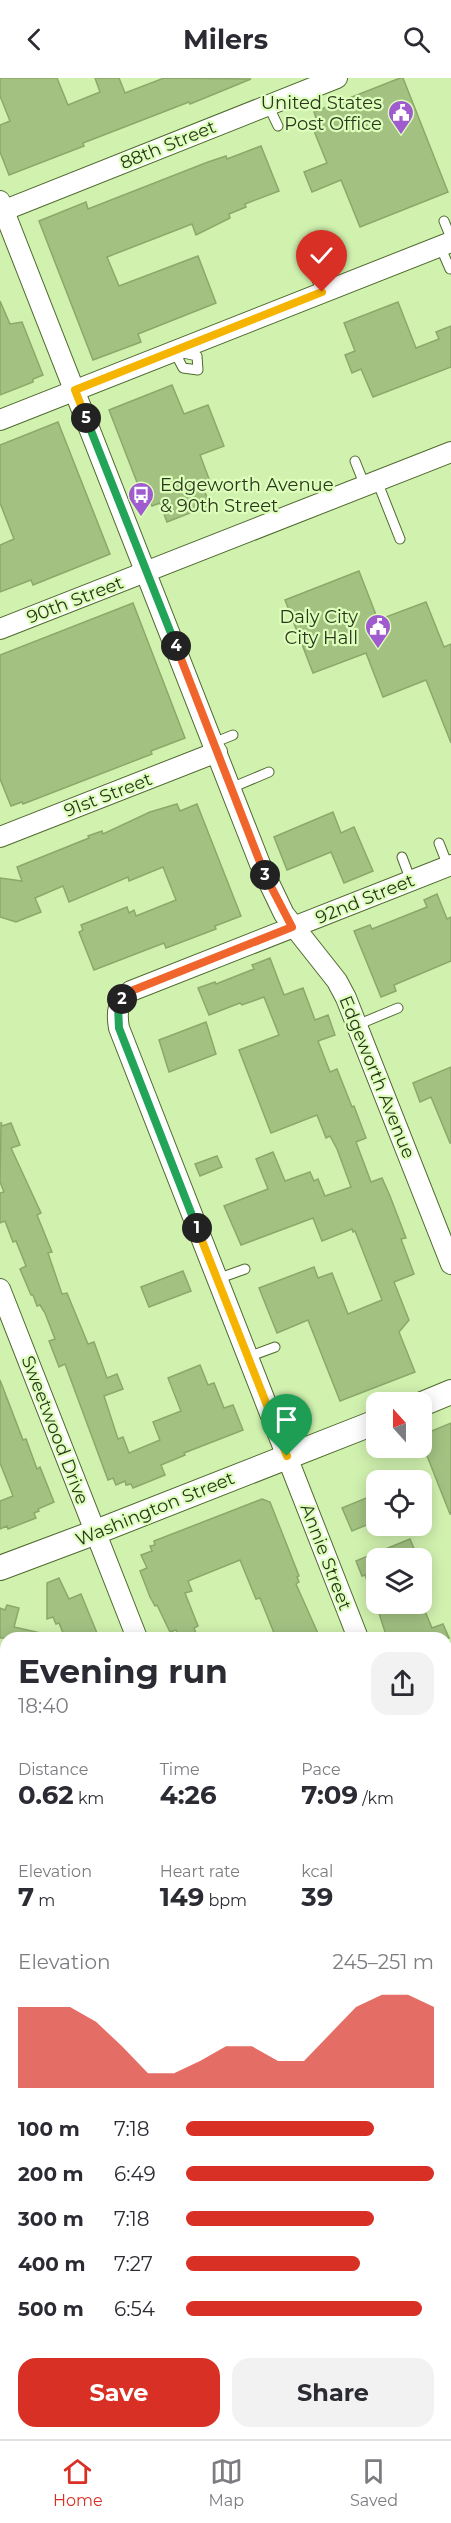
<!DOCTYPE html>
<meta charset="utf-8">
<style>
:root{--surface:#fff;--page:#f2f2f3;--text:#2b2b33;--muted:#7c7c81;--line:#e1e1e2;--accent:#d93025}
body{margin:0;font-family:Montserrat,sans-serif;background:var(--page);color:var(--text);height:100vh;display:flex;flex-direction:column;font-size:22px;white-space:nowrap}
*{box-sizing:border-box;margin:0}
p{font-size:20px;color:var(--muted)}
.icon{flex:none;width:33px;height:33px;fill:none;stroke:currentColor;stroke-width:2;stroke-linecap:round;stroke-linejoin:round}
.map{position:relative;flex:1;overflow:hidden}
.panel{position:absolute;left:0px;top:1554px;width:452px;height:807px;display:flex;flex-direction:column;background:var(--surface);border-radius:18px 18px 0 0;box-shadow:0 3px 15px #0003}
.panel>*{flex:none}
.needle{width:39px;rotate:339deg}
.fabs{position:absolute;left:366px;top:1314px;display:grid;gap:12px}
.fabs a{display:grid;place-items:center;width:66px;height:66px;border-radius:12px;background:var(--surface);box-shadow:0 3px 15px #0003;font-size:30px}
.pin{position:absolute;display:grid;place-items:center;width:51px;height:51px;color:#fff;margin:-62px -26px;border-radius:50% 50% 50% 0;rotate:-45deg;box-shadow:0 0 6px #0007}
.pin .icon{rotate:45deg}
.km{position:absolute;width:30px;height:30px;margin:-15px;border-radius:50%;background:#222;color:#fff;font-size:16px;line-height:30px;text-align:center}
.round{display:grid;place-items:center;flex:none;width:63px;height:63px;border-radius:18px;background:var(--page)}
.headline{display:flex;align-items:center;justify-content:space-between;height:102px;padding:0 18px}
h1{font-size:33px;font-weight:700;line-height:45px}
.stats{display:grid;grid-template-columns:repeat(3,1fr);gap:9px;height:102px;padding:6px 18px}
.stats div{display:grid;align-content:center}
.stats b{font-size:26px;font-weight:700}
.stats small{font-size:16px;font-weight:400}
.stats p{font-size:16px}
.chart{height:168px;padding:12px 18px}
.chart p{display:flex;justify-content:space-between}
.chart svg{width:100%;height:108px;margin-top:6px;fill:var(--accent);opacity:.7}
.primary-button{display:flex;gap:12px;margin-top:auto;padding:12px 18px}
.primary-button a{flex:1;height:69px;border-radius:18px;background:var(--accent);color:#fff;font-size:24px;font-weight:700;line-height:69px;text-align:center}
.primary-button a+a{background:var(--page);color:var(--text)}
ul{padding:0 18px;list-style:none;font-size:20px}
li{display:grid;grid-template-columns:96px 72px 1fr;align-items:center;height:45px}
li i{height:15px;border-radius:8px;background:var(--accent)}
header{display:flex;justify-content:space-between;align-items:center;height:78px;padding:0 18px;background:var(--surface);font-size:27px;font-weight:700}
.menu{display:flex;justify-content:space-around;align-items:center;height:84px;border-top:2px solid var(--line);background:var(--surface);font-size:16px;color:var(--muted)}
.menu a{display:grid;justify-items:center;gap:3px}
.menu .active{color:var(--accent)}
.map>svg:first-child{display:block}
.park{fill:url(#park-crowns)}
.building{fill:#a3c282;stroke:#8aa96a;stroke-width:1.5}
.lines{fill:none;stroke-linecap:round;stroke-linejoin:round}
.service-casing{stroke:#4f6a2e;stroke-width:11}
.minor-casing{stroke:#4f6a2e;stroke-width:22}
.tertiary-casing{stroke:#4f6a2e;stroke-width:26}
.path{stroke:#89a170;stroke-width:3;stroke-dasharray:1.5 4.5;stroke-linecap:butt}
.service{stroke:#fff;stroke-width:9}
.minor{stroke:#fff;stroke-width:20}
.tertiary{stroke:#fff;stroke-width:24}
.split-1-casing{stroke:#fff;stroke-width:12}
.split-2-casing{stroke:#fff;stroke-width:12}
.split-3-casing{stroke:#fff;stroke-width:12}
.split-4-casing{stroke:#fff;stroke-width:12}
.split-5-casing{stroke:#fff;stroke-width:12}
.split-6-casing{stroke:#fff;stroke-width:12}
.split-1{stroke:#f5b400;stroke-width:8}
.split-2{stroke:#22a559;stroke-width:8}
.split-3{stroke:#f0652b;stroke-width:8}
.split-4{stroke:#f0652b;stroke-width:8}
.split-5{stroke:#22a559;stroke-width:8}
.split-6{stroke:#f5b400;stroke-width:8}
.labels{text-anchor:middle;stroke-width:4.5;stroke-linejoin:round;paint-order:stroke}
.poi-label{font-size:18px;fill:#2b371d;stroke:#deffbc;text-anchor:end}
.street-label{font-size:18px;fill:#2b371d;stroke:#deffbc}
</style>
<header><svg class="icon" aria-label="back" viewBox="0 0 24 24"><path d="M15 5l-7 7 7 7"/></svg>Milers<svg class="icon" aria-label="search" viewBox="0 0 24 24"><circle cx="10" cy="10" r="6"/><path d="M15 15l6 6"/></svg></header>
<div class="map">
<svg width="451" height="2361" viewBox="0 0 451 2361">
<defs>
<pattern id="park-crowns" width="20" height="18" patternUnits="userSpaceOnUse" patternTransform="scale(1.5)"><rect width="20" height="18" fill="#afc69a"/><path d="M2 6a3 3 0 1 1 6 0M12 15a3 3 0 1 1 6 0" fill="none" stroke="#8fa27d"/></pattern>
</defs>
<rect width="100%" height="100%" fill="#d1f2af"/>
<polygon class="park" points="6,2048 6,2171 0,2160 0,2049"/>
<g class="building">
<polygon points="0,0 57,0 68,27 100,14 95,0 119,0 125,15 164,0 251,1 190,26 189,24 83,65 84,68 9,97 0,74 0,47 10,43 0,18"/>
<polygon points="400,0 403,0 448,114 360,149 341,102 312,114 304,94 327,85 310,43 316,40 314,34"/>
<polygon points="261,68 279,113 245,126 246,129 229,136 230,140 196,157 192,146 107,179 119,208 198,178 216,225 138,256 141,264 93,282 39,143 86,124 88,131 208,84 226,78 227,81"/>
<polygon points="0,223 10,246 22,244 43,297 33,301 33,304 0,317"/>
<polygon points="398,224 416,270 439,261 436,254 451,248 451,289 373,319 361,291 352,295 345,277 355,273 344,245"/>
<polygon points="172,307 184,336 208,327 224,368 200,377 211,406 203,409 210,427 167,444 160,425 152,428 145,410 140,412 109,332"/>
<polygon points="58,344 110,476 33,507 31,502 0,514 0,467 14,461 0,425 0,367"/>
<polygon points="359,493 378,542 426,524 444,569 451,566 451,665 426,602 383,619 366,575 313,595 285,522"/>
<polygon points="133,525 185,660 151,673 152,676 23,726 22,724 11,728 0,701 0,577"/>
<polygon points="177,726 180,733 197,726 241,838 215,848 216,851 166,870 164,865 94,892 79,854 83,852 81,847 127,829 129,835 134,832 136,838 176,822 163,789 129,803 128,799 69,824 63,808 35,820 41,834 16,844 0,839 0,800 22,803 17,789 89,760 88,758 102,753 103,756 150,734"/>
<polygon points="333,734 341,755 354,749 373,793 344,805 331,774 287,792 274,759"/>
<polygon points="437,816 447,841 451,839 451,883 394,907 396,913 381,919 354,853 370,847 372,851 427,829 424,822"/>
<polygon points="270,880 284,917 303,910 315,942 328,937 335,957 318,963 330,994 337,991 352,1029 354,1028 366,1060 356,1064 371,1104 382,1100 390,1118 406,1160 401,1161 414,1196 394,1204 409,1242 399,1254 415,1294 340,1323 308,1242 277,1255 259,1210 314,1189 318,1200 332,1195 348,1236 382,1222 355,1153 353,1154 352,1151 322,1163 313,1140 241,1167 224,1128 268,1111 256,1081 273,1074 285,1103 310,1094 314,1103 318,1101 325,1118 351,1109 337,1071 330,1058 326,1060 317,1037 271,1055 239,972 279,957 264,919 242,927 240,925 209,937 198,910 215,904 216,906 254,891 252,887"/>
<polygon points="206,944 216,976 169,994 159,962"/>
<polygon points="451,989 451,1065 450,1065 431,1019 420,1024 413,1005"/>
<polygon points="1,1044 2,1048 11,1045 20,1067 11,1070 41,1135 37,1137 52,1174 48,1175 62,1216 67,1215 88,1266 94,1264 107,1300 117,1296 123,1311 104,1318 118,1361 123,1359 129,1375 160,1362 153,1344 181,1333 168,1300 200,1287 208,1307 214,1305 224,1330 233,1327 243,1352 184,1375 185,1377 161,1387 165,1397 133,1410 131,1406 126,1407 125,1403 116,1407 113,1400 108,1402 65,1286 59,1289 49,1263 55,1261 45,1235 40,1227 37,1228 33,1217 31,1217 20,1191 26,1188 16,1163 13,1164 5,1143 0,1145 0,1115 4,1114 0,1104"/>
<polygon points="217,1078 222,1089 200,1098 195,1086"/>
<polygon points="183,1193 191,1213 149,1229 141,1209"/>
<polygon points="0,1302 23,1362 26,1361 37,1391 40,1389 54,1424 38,1431 39,1433 34,1435 36,1440 8,1451 7,1448 0,1451 0,1423 13,1418 0,1385"/>
<polygon points="451,1345 451,1436 450,1436 422,1365 422,1357"/>
<polygon points="376,1416 376,1430 372,1432 376,1443 352,1453 342,1430"/>
<polygon points="262,1421 270,1424 299,1498 297,1499 299,1504 296,1506 320,1560 276,1560 260,1520 256,1521 240,1482 188,1503 192,1513 185,1515 198,1548 194,1550 198,1560 180,1560 176,1552 170,1554 157,1527 155,1528 150,1519 140,1493 147,1490 141,1477 152,1473 150,1468 155,1467 154,1463"/>
<polygon points="410,1461 418,1480 376,1480 375,1523 365,1497 362,1498 356,1483"/>
<polygon points="59,1500 69,1521 81,1516 99,1560 65,1560 59,1545 56,1546 53,1539 47,1541 47,1505"/>
<polygon points="376,1526 422,1526 432,1550 443,1546 449,1560 387,1560"/>
<polygon points="7,1527 19,1530 14,1549 41,1555 40,1560 0,1560 0,1530 5,1532"/>
</g>
<g class="lines">
<defs>
<g id="service">
<polyline points="268,27 278,48"/>
<polyline points="444,143 451,160"/>
<polyline points="440,168 450,191"/>
<polyline points="314,194 322,215"/>
<polygon points="174,273 197,278 198,292 183,290"/>
<polyline points="355,383 365,408"/>
<polyline points="377,403 400,461"/>
<polyline points="213,665 233,657"/>
<polyline points="231,710 269,694"/>
<polyline points="439,765 448,788"/>
<polyline points="402,779 411,803"/>
<polyline points="357,947 398,930"/>
<polyline points="217,1201 245,1191"/>
<polyline points="248,1279 275,1269"/>
<polyline points="446,1721 451,1719"/>
<polyline points="446,2158 451,2161"/>
<polyline points="446,2193 451,2191"/>
</g>
<g id="minor">
<polyline points="0,123 260,786 284,836 337,903 346,920 451,1186"/>
<polyline points="0,134 337,0"/>
<polyline points="0,342 451,164"/>
<polyline points="0,551 451,374"/>
<polyline points="0,759 217,674"/>
<polyline points="0,1211 137,1560"/>
<path d="M358,1560L119,950C116,933 118,923 131,913L451,787"/>
<polyline points="446,1786 451,1800"/>
<polyline points="0,1912 6,1909"/>
<polyline points="363,2355 366,2361"/>
</g>
<g id="tertiary">
<polyline points="422,1326 451,1314"/>
<polyline points="0,1490 96,1454 376,1344"/>
<polyline points="446,2262 451,2260"/>
<polyline points="179,2361 195,2355"/>
</g>
</defs>
<use href="#service" class="service-casing"/>
<use href="#minor" class="minor-casing"/>
<use href="#tertiary" class="tertiary-casing"/>
<polyline class="path" points="446,1882 451,1876"/>
<use href="#service" class="service"/>
<use href="#minor" class="minor"/>
<use href="#tertiary" class="tertiary"/>
</g>
<g class="lines">
<defs>
<polyline id="split-1" points="197,1150 287,1378"/>
<polyline id="split-2" points="122,921 118,928 119,950 197,1150"/>
<polyline id="split-3" points="122,921 131,913 292,849 265,797"/>
<polyline id="split-4" points="176,568 265,797"/>
<polyline id="split-5" points="86,340 176,568"/>
<polyline id="split-6" points="86,340 75,312 322,214"/>
</defs>
<use href="#split-1" class="split-1-casing"/>
<use href="#split-2" class="split-2-casing"/>
<use href="#split-3" class="split-3-casing"/>
<use href="#split-4" class="split-4-casing"/>
<use href="#split-5" class="split-5-casing"/>
<use href="#split-6" class="split-6-casing"/>
<use href="#split-1" class="split-1"/>
<use href="#split-2" class="split-2"/>
<use href="#split-3" class="split-3"/>
<use href="#split-4" class="split-4"/>
<use href="#split-5" class="split-5"/>
<use href="#split-6" class="split-6"/>
</g>
<defs>
<symbol id="civic-pin" viewBox="-11 -11 22 30"><path d="M0 17L-7.5 6A9.5 9.5 0 1 1 7.5 6Z" fill="#a05bcf" stroke="#deffbc"/><path d="M-.6-6.5H3V-4.5H.6V-3L4-1V1h2V6H-6V1h2V-1L-.6-3ZM-1.2 2.5V6h2.4V2.5Z" fill="#fff"/></symbol>
<symbol id="bus-pin" viewBox="-11 -11 22 30"><path d="M0 17L-7.5 6A9.5 9.5 0 1 1 7.5 6Z" fill="#a05bcf" stroke="#deffbc"/><path d="M-5-6H5V4H4V6H2V4H-2V6H-4V4H-5ZM-3.5-4V0h7V-4ZM-3.5 1.2v1.5H-2V1.2ZM2 1.2v1.5H3.5V1.2Z" fill="#fff"/></symbol>
</defs>
<g fill-rule="evenodd">
<use href="#civic-pin" x="386" y="20" width="30" height="40"/>
<use href="#bus-pin" x="126" y="402" width="30" height="40"/>
<use href="#civic-pin" x="363" y="534" width="30" height="40"/>
</g>
<g class="labels">
<g class="poi-label">
<text x="382" y="31">United States<tspan x="382" dy="21">Post Office</tspan></text>
<text x="160" y="413" text-anchor="start">Edgeworth Avenue<tspan x="160" dy="21">&amp; 90th Street</tspan></text>
<text x="358" y="545">Daly City<tspan x="358" dy="21">City Hall</tspan></text>
</g>
<g class="street-label">
<text transform="translate(168 67) rotate(-22)" y="6">88th Street</text>
<text transform="translate(75 522) rotate(-21)" y="6">90th Street</text>
<text transform="translate(108 717) rotate(-21)" y="6">91st Street</text>
<text transform="translate(365 821) rotate(-22)" y="6">92nd Street</text>
<text transform="translate(377 999) rotate(68)" y="6">Edgeworth Avenue</text>
<text transform="translate(55 1352) rotate(69)" y="6">Sweetwood Drive</text>
<text transform="translate(155 1431) rotate(-22)" y="6">Washington Street</text>
<text transform="translate(326 1479) rotate(69)" y="6">Annie Street</text>
</g>
</g>
</svg>
<div class="fabs">
<a><svg class="needle" viewBox="-14 -14 28 28"><path d="M0-13l5 13h-10z" fill="#e53935"/><path d="M0 13l5-13h-10z" fill="#7c7c81"/></svg></a>
<a><svg class="icon" aria-label="locate" viewBox="0 0 24 24"><circle cx="12" cy="12" r="6"/><path d="M12 2v4M12 18v4M2 12h4M18 12h4"/></svg></a>
<a><svg class="icon" aria-label="layers" viewBox="0 0 24 24"><path d="M12 4l9 5-9 5-9-5zM3 14l9 5 9-5"/></svg></a>
</div>
<div class="pin" style="left:287px;top:1378px;background:#1e9e55"><svg class="icon" aria-label="arrive" viewBox="0 0 24 24"><path d="M6 21V4h12l-3 4 3 4H6"/></svg></div>
<div class="pin" style="left:322px;top:214px;background:#d93025"><svg class="icon" aria-label="check" viewBox="0 0 24 24"><path d="M5 12l5 5 9-10"/></svg></div>
<b class="km" style="left:197px;top:1150px">1</b>
<b class="km" style="left:122px;top:921px">2</b>
<b class="km" style="left:265px;top:797px">3</b>
<b class="km" style="left:176px;top:568px">4</b>
<b class="km" style="left:86px;top:340px">5</b>
<section class="panel">
<div class="headline"><div><h1>Evening run</h1><p>18:40</p></div><a class="round"><svg class="icon" aria-label="share" viewBox="0 0 24 24"><path d="M12 15V3M7 8l5-5 5 5M5 13v7h14v-7"/></svg></a></div>
<div class="stats">
<div><p>Distance</p><b>0.62<small> km</small></b></div>
<div><p>Time</p><b>4:26</b></div>
<div><p>Pace</p><b>7:09<small> /km</small></b></div>
</div>
<div class="stats">
<div><p>Elevation</p><b>7<small> m</small></b></div>
<div><p>Heart rate</p><b>149<small> bpm</small></b></div>
<div><p>kcal</p><b>39</b></div>
</div>
<div class="chart"><p><span>Elevation</span>245–251 m</p>
<svg viewBox="0 0 160 44" preserveAspectRatio="none"><path d="M0 44V11L10 11L20 11L30 17L40 27L50 38L60 38L70 33L80 27L90 27L100 33L110 33L120 22L130 11L140 6L150 6L160 11V44z"/></svg>
</div>
<ul>
<li><b>100 m</b>7:18<i style="width:76%"></i></li>
<li><b>200 m</b>6:49<i style="width:100%"></i></li>
<li><b>300 m</b>7:18<i style="width:76%"></i></li>
<li><b>400 m</b>7:27<i style="width:70%"></i></li>
<li><b>500 m</b>6:54<i style="width:95%"></i></li>
</ul>
<div class="primary-button"><a>Save</a><a>Share</a></div>
</section>
</div>
<nav class="menu">
<a class="active"><svg class="icon" aria-label="home" viewBox="0 0 24 24"><path d="M3 11l9-7 9 7M6 9v11h12V9"/></svg>Home</a>
<a><svg class="icon" aria-label="map" viewBox="0 0 24 24"><path d="M3 6l6-2 6 2 6-2v14l-6 2-6-2-6 2zM9 4v14M15 6v14"/></svg>Map</a>
<a><svg class="icon" aria-label="saved" viewBox="0 0 24 24"><path d="M7 4h10v16l-5-4-5 4z"/></svg>Saved</a>
</nav>
